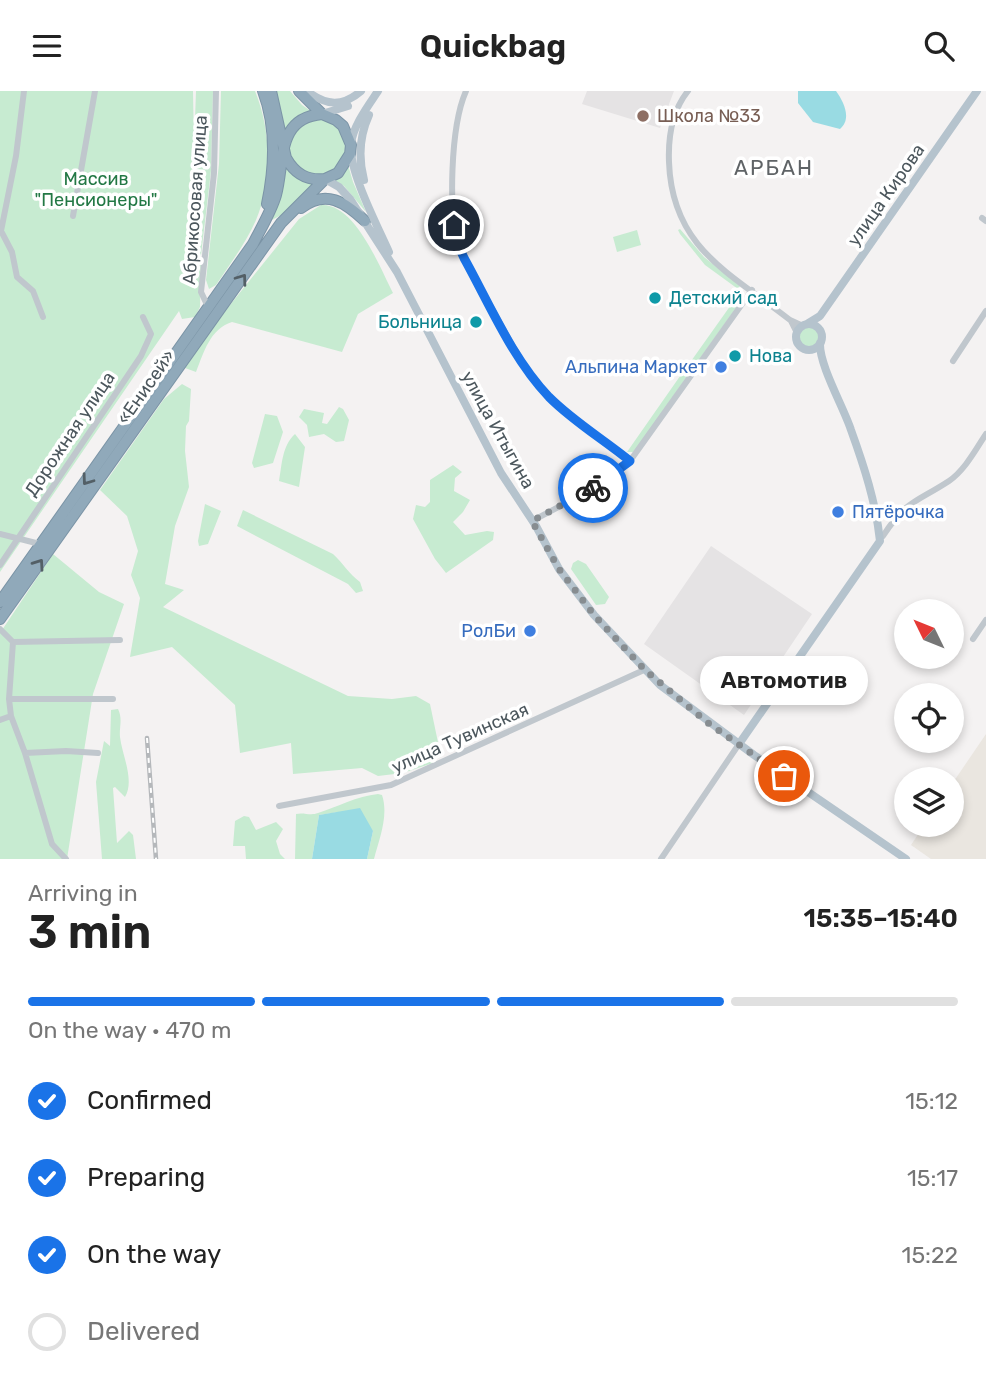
<!DOCTYPE html>
<meta charset="utf-8">
<style>
body{margin:0;font-family:Rubik,sans-serif;background:#f2f2f2;color:#222;height:100vh;display:flex;flex-direction:column;font-size:26px;white-space:nowrap}
*{box-sizing:border-box;margin:0}
p{font-size:23px;color:#767676}
.icon{flex:none;width:38px;height:38px;fill:none;stroke:currentColor;stroke-width:2;stroke-linecap:round;stroke-linejoin:round}
.map{position:relative;height:768px;overflow:hidden}
.side{display:flex;flex-direction:column;background:#fff;flex:1}
.side>*{flex:none}
.needle{width:46px;rotate:313deg}
.tools{position:absolute;left:894px;top:508px;display:grid;gap:14px}
.tools a{display:grid;place-items:center;width:70px;height:70px;border-radius:50%;background:#fff;box-shadow:0 4px 10px #0003;font-size:35px}
.pin{position:absolute;display:grid;place-items:center;width:60px;height:60px;color:#fff;margin:-30px;border:4px solid #fff;border-radius:50%;box-shadow:0 2px 7px #0007}
.courier{position:absolute;display:grid;place-items:center;width:70px;height:70px;margin:-35px;border:5px solid #1a73e8;border-radius:50%;background:#fff;color:#222;box-shadow:0 2px 9px #0007}
.bubble{position:absolute;height:49px;border-radius:24px;background:#fff;box-shadow:0 4px 10px #0003;font-size:23px;font-weight:600;line-height:49px;text-align:center}
.head em{font-style:normal;font-weight:600}
.head div{display:flex;flex-direction:column-reverse}
.head{display:flex;align-items:center;justify-content:space-between;height:119px;padding:0 28px}
h1{font-size:46px;font-weight:600;line-height:52px}
.bar{display:grid;grid-template-columns:repeat(4,1fr);gap:10px 7px;align-content:center;height:84px;padding:0 28px}
.bar i{height:9px;border-radius:5px;background:#e0e0e0}
.bar .current{background:#1a73e8}
.bar p{grid-column:span 4}
ol{padding:0 28px;list-style:none}
li{display:flex;align-items:center;gap:21px;height:77px}
li p{margin-inline-start:auto}
li .icon{padding:7px;border-radius:50%;background:#1a73e8;color:#fff;stroke-width:4}
li:last-child{color:#767676}
li i{width:38px;height:38px;border:4px solid #e0e0e0;border-radius:50%}
header{display:flex;justify-content:space-between;align-items:center;height:91px;padding:0 28px;background:#fff;font-size:32px;font-weight:600}
.map>svg:first-child{display:block}
.commercial{fill:#eae6e0}
.education{fill:#e5e3e4}
.green{fill:#c7ebd1}
.water{fill:#99dbe3}
.lines{fill:none;stroke-linecap:round;stroke-linejoin:round}
.highway-casing{stroke:#7b94a6;stroke-width:12}
.minor{stroke:#c0c7cd;stroke-width:6}
.major{stroke:#b5c3cd;stroke-width:8}
.highway{stroke:#90a9ba;stroke-width:10}
.rail-casing{stroke:#b5b8bb;stroke-width:4.5}
.rail{stroke:#fff;stroke-width:2;stroke-dasharray:5;stroke-linecap:butt}
.oneway{stroke:#535f66}
.done{stroke:#878d91;stroke-width:7;stroke-dasharray:0 12.6}
.route{stroke:#1a73e8;stroke-width:9}
.education-dot{fill:#8d6e63;stroke:#fff;stroke-width:2.5}
.culture-dot{fill:#0f9aa8;stroke:#fff;stroke-width:2.5}
.shop-dot{fill:#3f7fe0;stroke:#fff;stroke-width:2.5}
.labels{text-anchor:middle;dominant-baseline:central;stroke-width:7;stroke-linejoin:round;paint-order:stroke}
.education-label{font-size:18px;fill:#785e54;stroke:#fff;text-anchor:start}
.park-label{font-size:18px;fill:#237845;stroke:#fff}
.street-label{font-size:18px;fill:#4c575d;stroke:#fff}
.culture-label{font-size:18px;fill:#0d838f;stroke:#fff;text-anchor:start}
.shop-label{font-size:18px;fill:#366cbe;stroke:#fff;text-anchor:end}
.quarter-label{font-size:21px;letter-spacing:2px;fill:#5f6366;stroke:#fff}
</style>
<header><svg class="icon" aria-label="menu" viewBox="0 0 24 24"><path d="M4 6h16M4 12h16M4 18h16"/></svg>Quickbag<svg class="icon" aria-label="search" viewBox="0 0 24 24"><circle cx="10" cy="10" r="6"/><path d="M15 15l6 6"/></svg></header>
<div class="map">
<svg width="986" height="768" viewBox="0 0 986 768">
<rect width="100%" height="100%" fill="#f4f2f2"/>
<path class="commercial" d="M986,643V768H931L911,754L925,733H952V693Z"/>
<path class="education" d="M587,0H674L660,37L582,13Z
M711,455L812,523L744,624L644,553Z"/>
<path class="green" d="M0,0H193L194,56L196,0H213L211,80L201,164L200,216L195,226L182,228L179,220L0,481Z
M221,0H255C271,39 273,89 256,129C246,152 230,173 216,194L209,198L206,189L219,73Z
M275,0H290L302,14L312,21L294,29L284,43Z
M289 56a28 28 0 1 1 56 0a28 28 0 1 1-56 0Z
M285,71L315,92L283,123L272,129L278,109Z
M348,74L353,91L366,121L344,95L333,89Z
M321,114C355,112 379,175 393,202L358,223L342,261L232,231C210,238 204,261 196,281L185,277L226,219L299,128Z
M680,138L704,166L740,195L738,198L705,174L680,143L678,139Z
M637,139L641,154L617,161L613,146Z
M738,204L743,207L696,273H689Z
M798 246a11 11 0 1 1 22 0a11 11 0 1 1-22 0Z
M685,278L688,284L637,357L633,361H627Z
M182,293L191,298L189,330L186,335L185,360L189,396L175,435L165,493L184,499L163,516L348,605L392,608L416,605L430,613L440,661L433,672L403,682L378,685L362,677L293,683L291,652L240,662L235,614L172,556L130,566L140,507L131,484L138,460L127,425L100,399L164,308Z
M339,316L343,318L349,329L344,350L336,351L324,343L309,346L307,334L299,326L304,318L324,322L322,332L327,333Z
M265,323L277,325L283,341L273,372L254,377L252,372Z
M295,343L305,356L299,396L279,390C282,373 282,355 295,343Z
M453,374L462,381L455,387L454,400L470,409L463,421L453,431L465,444L487,440L494,441L493,449L446,482L435,468L413,428L416,414L425,416L430,411V389Z
M205,413L221,420L208,453L199,455L198,450Z
M243,419L333,463C343,472 349,483 360,491L363,500L356,502L348,493L237,435Z
M53,463L99,501L124,513L93,603L67,768H0V542Z
M578,469L586,473L609,506L605,513L596,514L571,478L573,472Z
M723,570L752,590L739,609L710,589Z
M118,618C123,628 119,636 120,646C122,664 135,689 125,706L115,696L113,697L117,752L129,740L133,744L136,768H102L96,691L104,650L110,655L111,619Z
M378,703L382,704C389,725 379,748 374,768H367L373,740L339,721L319,724L312,768H295L296,723C304,721 310,725 318,722C337,716 357,705 378,703Z
M244,725L249,726L256,739L276,731L283,738L276,750L280,763L285,768H246L245,755H233L235,730Z"/>
<path class="water" d="M798,0H836C844,11 852,28 840,38L813,31L798,12Z
M360,717L373,740L367,768H312L319,724Z"/>
<g class="lines">
<g class="highway-casing">
<path id="highway" d="M263,0C277,37 275,75 267,113
M271,0L286,67C295,83 307,90 325,88
M301,117C326,98 345,111 365,130
M0,511L253,153C261,137 271,121 276,104C285,70 276,27 322,23
M0,528L281,132L325,88L338,82L350,63L351,54L343,35L336,29L322,23L299,0"/>
</g>
<path class="minor" d="M24,0L16,65L1,140L12,161L17,186L33,200L43,226
M466,0C451,34 447,122 460,158C466,176 478,193 487,209C506,242 521,275 547,303C571,330 602,348 630,370
M688,0C672,20 668,46 669,71C672,157 730,182 790,229L803,235
M73,125L95,0
M982,127L986,130
M209,218L201,201L214,82L216,0
M791,230L797,242
M953,270L986,220
M876,422L900,420
M532,430C566,412 600,395 630,370L752,199
M0,443L40,453
M883,445C906,409 917,411 949,390C965,379 976,358 986,343
M0,474L141,265L151,243L143,226
M0,538L13,551L9,608L11,625L25,662L52,753L66,768
M973,548L986,529
M13,551L120,549
M9,608H113
M0,629L11,625
M25,662L66,660L98,662
M279,715L391,694L644,579
M661,768L739,653"/>
<path class="major" d="M307,0C326,15 343,16 361,0
M378,0C368,15 353,35 351,53C348,79 378,136 389,161
M322,23L348,15
M325,88L339,96L350,108L397,181L501,382L536,435L559,478L594,524L660,594L754,664L906,768
M364,89C358,66 359,46 369,24
M807,233L820,225L977,0
M796 246a13 13 0 1 1 26 0a13 13 0 1 1-26 0Z
M739,653L880,450C876,412 864,375 851,339C844,317 819,274 820,252"/>
<use href="#highway" class="highway"/>
<g class="rail-casing">
<path id="rail" d="M147,647L156,768"/>
</g>
<use href="#rail" class="rail"/>
</g>
<defs><path id="oneway-chevron" d="M-2-3.5L2.5 0L-2 3.5" fill="none" stroke-width="1.6" stroke-linecap="round" stroke-linejoin="round" transform="scale(1.75)"/></defs>
<g class="oneway">
<use href="#oneway-chevron" transform="translate(242 188) rotate(-54)"/>
<use href="#oneway-chevron" transform="translate(87 389) rotate(126)"/>
<use href="#oneway-chevron" transform="translate(39 473) rotate(-55)"/>
</g>
<g class="lines">
<path class="done" d="M593,397L532,430L559,478L594,524L645,579L708,632L784,685"/>
<path class="route" d="M454,134L459,156L464,167C490,214 512,267 549,306C574,331 603,348 630,370L593,397"/>
</g>
<circle class="education-dot" cx="643" cy="25" r="7"/>
<g class="culture-dot">
<circle cx="655" cy="207" r="7"/>
<circle cx="476" cy="231" r="7"/>
<circle cx="735" cy="265" r="7"/>
</g>
<g class="shop-dot">
<circle cx="721" cy="276" r="7"/>
<circle cx="838" cy="421" r="7"/>
<circle cx="530" cy="540" r="7"/>
</g>
<g class="labels">
<g class="education-label">
<text x="657" y="25">Школа №33</text>
</g>
<g class="park-label">
<text x="96" y="88">Массив<tspan x="96" dy="21">"Пенсионеры"</tspan></text>
</g>
<g class="street-label">
<text transform="translate(886 104) rotate(-55)">улица Кирова</text>
<text transform="translate(195 109) rotate(-86)">Абрикосовая улица</text>
<text transform="translate(146 296) rotate(-55)">«Енисей»</text>
<text transform="translate(498 339) rotate(61)">улица Итыгина</text>
<text transform="translate(70 343) rotate(-56)">Дорожная улица</text>
<text transform="translate(460 647) rotate(-24)">улица Тувинская</text>
</g>
<g class="culture-label">
<text x="669" y="207">Детский сад</text>
<text x="462" y="231" text-anchor="end">Больница</text>
<text x="749" y="265">Нова</text>
</g>
<g class="shop-label">
<text x="707" y="276">Альпина Маркет</text>
<text x="852" y="421" text-anchor="start">Пятёрочка</text>
<text x="516" y="540">РолБи</text>
</g>
<g class="quarter-label">
<text x="774" y="76">АРБАН</text>
</g>
</g>
</svg>
<div class="tools">
<a><svg class="needle" viewBox="-14 -14 28 28"><path d="M0-13l5 13h-10z" fill="#e53935"/><path d="M0 13l5-13h-10z" fill="#767676"/></svg></a>
<a><svg class="icon" aria-label="locate" viewBox="0 0 24 24"><circle cx="12" cy="12" r="6"/><path d="M12 2v4M12 18v4M2 12h4M18 12h4"/></svg></a>
<a><svg class="icon" aria-label="layers" viewBox="0 0 24 24"><path d="M12 4l9 5-9 5-9-5zM3 14l9 5 9-5"/></svg></a>
</div>
<div class="pin" style="left:784px;top:685px;background:#ea580c"><svg class="icon" aria-label="bag" viewBox="0 0 24 24"><path d="M5 8h14l-1 12H6zM9 8a3 3 0 0 1 6 0"/></svg></div>
<div class="pin" style="left:454px;top:134px;background:#1f2937"><svg class="icon" aria-label="home" viewBox="0 0 24 24"><path d="M3 11l9-7 9 7M6 9v11h12V9"/></svg></div>
<div class="courier" style="left:593px;top:397px"><svg class="icon" aria-label="bike" viewBox="0 0 24 24"><circle cx="6" cy="16" r="4"/><circle cx="18" cy="16" r="4"/><path d="M6 16l4-8h5l3 8M10 8l3 8H6M13 5h3"/></svg></div>
<div class="bubble" style="left:700px;top:565px;width:168px">Автомотив</div>
</div>
<section class="side">
<div class="head"><div><h1>3 min</h1><p>Arriving in</p></div><em>15:35–15:40</em></div>
<div class="bar"><i class="current"></i><i class="current"></i><i class="current"></i><i></i><p>On the way · 470 m</p></div>
<ol>
<li><svg class="icon" aria-label="check" viewBox="0 0 24 24"><path d="M5 12l5 5 9-10"/></svg>Confirmed<p>15:12</p></li>
<li><svg class="icon" aria-label="check" viewBox="0 0 24 24"><path d="M5 12l5 5 9-10"/></svg>Preparing<p>15:17</p></li>
<li><svg class="icon" aria-label="check" viewBox="0 0 24 24"><path d="M5 12l5 5 9-10"/></svg>On the way<p>15:22</p></li>
<li><i></i>Delivered</li>
</ol>
</section>
